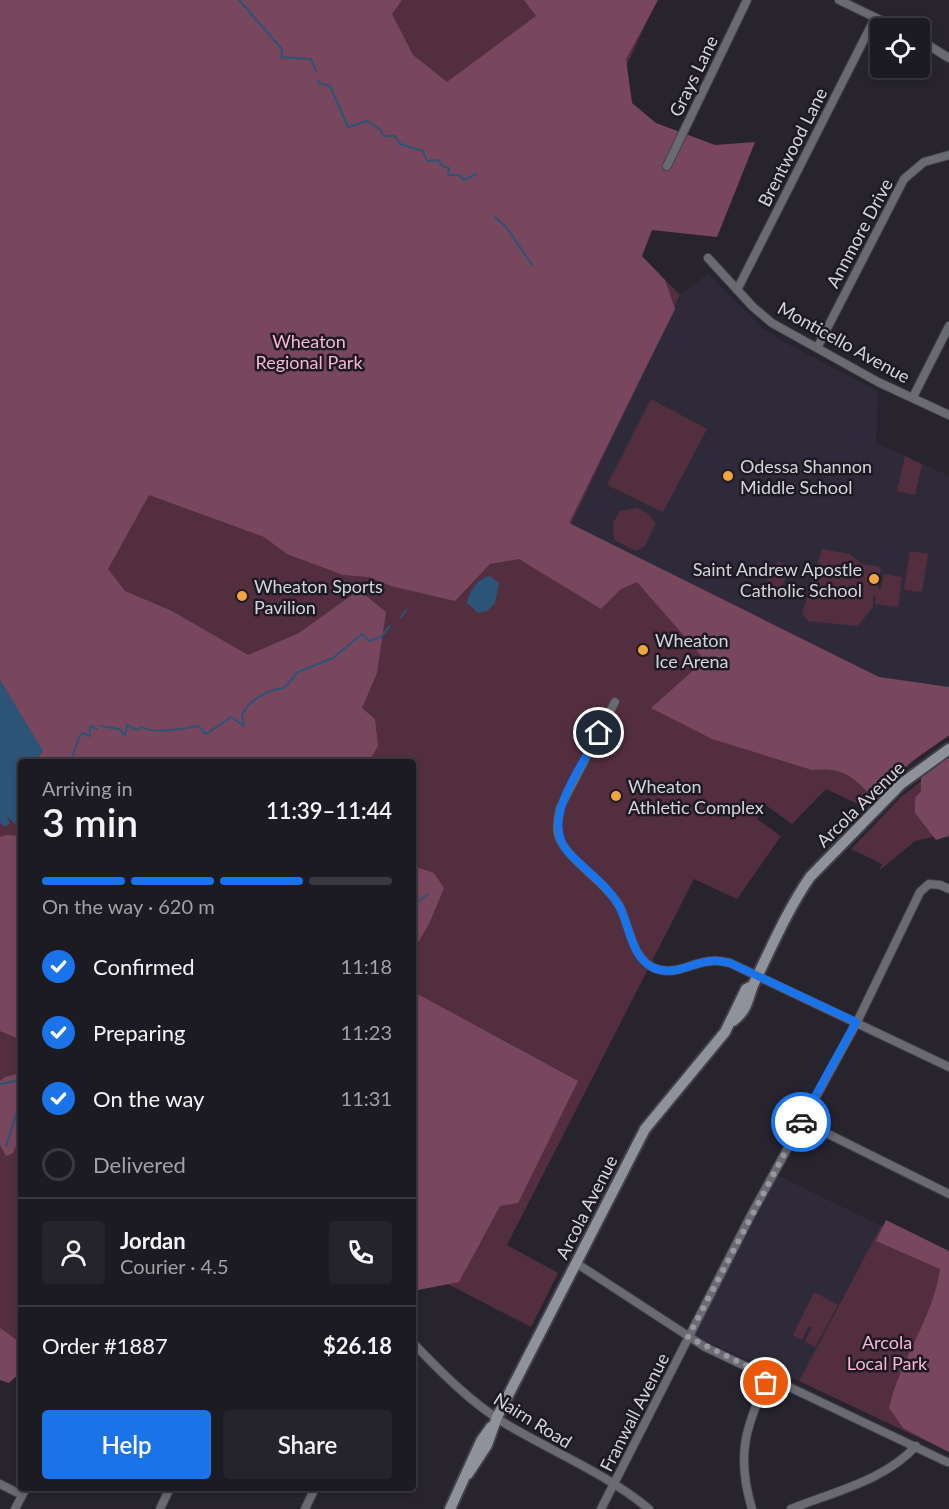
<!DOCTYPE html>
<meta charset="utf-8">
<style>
body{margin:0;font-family:Lato,sans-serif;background:#25242a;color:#f1f3f6;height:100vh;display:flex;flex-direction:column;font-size:22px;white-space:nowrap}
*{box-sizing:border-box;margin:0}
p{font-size:20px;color:#a0a1a5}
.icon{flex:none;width:33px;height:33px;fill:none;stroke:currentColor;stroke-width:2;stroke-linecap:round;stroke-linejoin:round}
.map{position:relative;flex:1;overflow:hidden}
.panel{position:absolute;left:18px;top:759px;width:398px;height:732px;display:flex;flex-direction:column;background:#1d1b22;border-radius:6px;box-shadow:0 3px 9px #0003,0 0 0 2px #3b3940}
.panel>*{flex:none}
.controls{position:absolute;left:870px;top:18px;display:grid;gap:12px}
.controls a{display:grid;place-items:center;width:60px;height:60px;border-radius:6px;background:#1d1b22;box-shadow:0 3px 9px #0003,0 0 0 2px #3b3940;font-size:30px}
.pin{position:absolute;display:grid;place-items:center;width:51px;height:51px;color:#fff;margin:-26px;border:3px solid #fff;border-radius:50%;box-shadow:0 2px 6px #0007}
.courier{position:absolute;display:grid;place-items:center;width:60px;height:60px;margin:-30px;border:4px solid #1a73e8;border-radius:50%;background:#fff;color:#222;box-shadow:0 2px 8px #0007}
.headline em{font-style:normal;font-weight:600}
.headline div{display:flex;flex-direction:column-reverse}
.headline{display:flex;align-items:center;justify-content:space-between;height:102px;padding:0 24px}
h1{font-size:39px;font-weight:600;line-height:45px}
.bar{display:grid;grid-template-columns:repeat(4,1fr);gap:9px 6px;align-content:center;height:72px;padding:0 24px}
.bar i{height:8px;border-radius:4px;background:#3b3940}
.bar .on{background:#1a73e8}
.bar p{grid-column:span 4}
.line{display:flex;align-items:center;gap:15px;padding:0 24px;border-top:2px solid #3b3940}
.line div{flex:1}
.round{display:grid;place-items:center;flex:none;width:63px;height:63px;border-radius:6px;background:#25242a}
ol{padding:0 24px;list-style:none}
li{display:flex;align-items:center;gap:18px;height:66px}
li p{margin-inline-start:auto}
li .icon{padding:6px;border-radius:50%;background:#1a73e8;color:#fff;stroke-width:4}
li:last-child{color:#a0a1a5}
li i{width:33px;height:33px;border:3px solid #3b3940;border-radius:50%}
.button{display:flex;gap:12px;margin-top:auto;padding:12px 24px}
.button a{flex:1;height:69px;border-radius:6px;background:#1a73e8;color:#fff;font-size:24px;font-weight:600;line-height:69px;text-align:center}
.button a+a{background:#25242a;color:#f1f3f6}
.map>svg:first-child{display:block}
.built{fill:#2f2a3a}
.green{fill:#532e3f}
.forest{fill:#78475e}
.water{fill:#2b5476}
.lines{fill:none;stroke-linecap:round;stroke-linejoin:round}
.stream{stroke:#2b5476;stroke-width:2}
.street-casing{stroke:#43404a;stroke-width:10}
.secondary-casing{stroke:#43404a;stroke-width:14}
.street{stroke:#696b70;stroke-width:8}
.secondary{stroke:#90929b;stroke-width:10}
.done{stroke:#98969e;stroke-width:6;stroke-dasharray:0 10.8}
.route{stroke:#1a73e8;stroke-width:8}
.poi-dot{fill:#f1a540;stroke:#1d1a24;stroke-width:2}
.labels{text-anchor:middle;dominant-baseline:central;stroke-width:5;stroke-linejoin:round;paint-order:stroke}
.street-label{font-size:18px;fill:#d5d3da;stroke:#1d1a24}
.park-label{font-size:18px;fill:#f7b6d3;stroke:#1d1a24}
.poi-label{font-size:18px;fill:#d5d3da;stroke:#1d1a24;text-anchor:start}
</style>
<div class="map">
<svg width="949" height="1509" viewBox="0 0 949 1509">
<rect width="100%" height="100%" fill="#27242e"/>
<path class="built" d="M708,274L761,327L784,342L878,391L876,443L949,476V711L566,535L680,295Z
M777,1175L881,1226L799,1381L700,1339L696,1332Z"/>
<path class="green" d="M0,0H657L571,185L680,295L566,535L949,711V736L917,758L864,807L826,789L792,824L764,804L757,819L781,836L737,899L694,879L507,1245L558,1273L531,1327L413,1266L412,762H21V1359L0,1348Z
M651,399L707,429L663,512L607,485Z
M905,456L922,464L915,495L897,491Z
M637,508L647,513L656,523L645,546L636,551L614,540L613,523L620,511Z
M822,549L850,554L862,564L881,567L878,589H881L883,574L902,577L898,607L875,604L876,596L873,595V607L858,626L808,621L802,614Z
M910,551L928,554L922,592L904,590Z
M778,561L791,568L776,597L762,589Z
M949,759V836L945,834L915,841L879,871L882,864L851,849L901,797Z
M881,1226L949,1259V1452L799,1381Z
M814,1292L838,1305L815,1347L805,1341L812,1327L809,1326L802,1340L793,1335Z"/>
<path class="forest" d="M0,0H402L392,14L413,55L447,82L536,16L524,0H658L626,59L632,103L656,123L715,145L755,142L717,237L652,230L642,256L665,280L675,309L569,523L879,677L949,687V735L912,761L873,797C851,776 845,767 812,770L712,739L651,708L705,660L637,582L621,589L601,609L519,559L490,564L455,601L391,586L369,577L343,575L287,554L264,537L149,495L108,569L125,591L172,611L248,655L299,633L359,590L386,612L377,673L362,708L375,719L378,746L371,758L374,762H34L42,751L0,680Z
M949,757V836L936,840L915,813V798L921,791V776Z
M6,835L21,836V1040L0,1031V837Z
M413,866L434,873L444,888L429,924L413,951Z
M412,991L578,1081L518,1203L500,1206L459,1282L413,1291Z
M21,1073V1134L13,1153L6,1156L0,1145V1081L5,1077Z
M886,1220L949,1251V1452L903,1428L889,1408C900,1359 933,1319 940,1269L876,1241Z
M0,1328L21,1343V1372L9,1383L0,1380Z"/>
<path class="water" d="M490,576L499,583L495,603L487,611L478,613L467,603C469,591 478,578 490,576Z
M0,680L43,751L34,762H21V817L16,816L21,825L15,824L6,816L10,823L5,827L0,823Z"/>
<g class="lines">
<path class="stream" d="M239,0L282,49L281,57L311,59L316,71
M318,80L319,83L330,86L348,127L367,121L381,130L383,136H395L400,144L423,151L427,161L438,160L442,166L449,168L448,175H459L464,180L476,174
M495,217L507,228L533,266
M401,617L406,610
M101,726L119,729L125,735L127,725L137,730L141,727C153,734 184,729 198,726L206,734L231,717L244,726L242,714C252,699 266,690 284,688L298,672L333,658L362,634L369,641L381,637L390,626
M69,762C76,752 75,743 82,733L90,736V726L97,729
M416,903L428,894
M0,1084L21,1080
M6,1146L20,1102L18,1100L21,1094"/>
<g class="street-casing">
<path id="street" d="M839,0L897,28
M920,40L949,58
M667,166L747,0
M708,258L753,307L772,323L878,382L949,415
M737,290L875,18
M817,348L904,179L924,162L949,155
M913,397L949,326
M615,702L560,808C558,819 555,830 560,840C574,865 603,880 619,905C630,925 631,958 654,968C674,977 692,962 712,961C718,960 725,962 730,963L949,1067
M802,1121L949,1194
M576,1263L705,1347L947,1462
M412,1342C440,1371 471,1403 506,1424C553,1452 607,1474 649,1509
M0,1484L22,1495
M15,1509L26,1488
M160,1509L170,1488
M305,1509L315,1488
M601,1509L751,1215L857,1022L920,892L929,884L940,885L949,889
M752,1509C736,1456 745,1426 769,1377
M791,1509C833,1492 884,1481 916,1446"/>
</g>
<g class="secondary-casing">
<path id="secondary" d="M733,1021C750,1008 747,997 755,981C772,946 788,909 810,877L901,784L949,749
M468,1474L487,1445L497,1417L645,1129L725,1032L746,989L752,986
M450,1509L481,1441L491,1427"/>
</g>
<use href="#street" class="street"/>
<use href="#secondary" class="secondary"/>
</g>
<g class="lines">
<path class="done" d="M766,1383L769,1377L688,1337L801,1122"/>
<path class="route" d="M599,733C583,766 538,820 569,853C586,871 607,884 619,906C630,926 631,958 654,968C674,977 692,962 712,961C718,960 725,962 730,963L856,1022L801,1122"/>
</g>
<g class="poi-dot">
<circle cx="728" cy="476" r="6"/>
<circle cx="874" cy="579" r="6"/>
<circle cx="242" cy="596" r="6"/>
<circle cx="643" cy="650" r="6"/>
<circle cx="616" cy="796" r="6"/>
</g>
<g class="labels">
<g class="street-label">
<text transform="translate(693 76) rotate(-64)">Grays Lane</text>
<text transform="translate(792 147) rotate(-63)">Brentwood Lane</text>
<text transform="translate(859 233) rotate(-62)">Annmore Drive</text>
<text transform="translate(844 342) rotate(29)">Monticello Avenue</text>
<text transform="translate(860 804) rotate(-44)">Arcola Avenue</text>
<text transform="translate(586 1207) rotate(-63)">Arcola Avenue</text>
<text transform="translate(634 1412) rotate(-63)">Franwall Avenue</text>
<text transform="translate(533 1420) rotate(32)">Nairn Road</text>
</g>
<g class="park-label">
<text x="309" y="341">Wheaton<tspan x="309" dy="21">Regional Park</tspan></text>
<text x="887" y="1342">Arcola<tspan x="887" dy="21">Local Park</tspan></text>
</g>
<g class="poi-label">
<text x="740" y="466">Odessa Shannon<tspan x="740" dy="21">Middle School</tspan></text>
<text x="862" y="569" text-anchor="end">Saint Andrew Apostle<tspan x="862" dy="21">Catholic School</tspan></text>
<text x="254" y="586">Wheaton Sports<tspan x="254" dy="21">Pavilion</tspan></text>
<text x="655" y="640">Wheaton<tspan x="655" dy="21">Ice Arena</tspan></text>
<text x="628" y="786">Wheaton<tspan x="628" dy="21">Athletic Complex</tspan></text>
</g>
</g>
</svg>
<div class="controls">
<a><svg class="icon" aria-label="locate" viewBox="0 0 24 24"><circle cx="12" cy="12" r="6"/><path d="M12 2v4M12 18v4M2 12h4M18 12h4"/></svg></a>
</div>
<div class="pin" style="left:766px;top:1383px;background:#ea580c"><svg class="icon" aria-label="bag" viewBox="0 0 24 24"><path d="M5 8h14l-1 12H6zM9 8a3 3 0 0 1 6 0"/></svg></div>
<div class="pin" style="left:599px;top:733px;background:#1f2937"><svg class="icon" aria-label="home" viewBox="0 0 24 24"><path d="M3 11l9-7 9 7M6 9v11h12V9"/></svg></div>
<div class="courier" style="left:801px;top:1122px"><svg class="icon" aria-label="car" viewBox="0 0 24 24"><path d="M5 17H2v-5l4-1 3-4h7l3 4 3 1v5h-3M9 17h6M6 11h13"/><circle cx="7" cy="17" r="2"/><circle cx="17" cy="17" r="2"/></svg></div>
<section class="panel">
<div class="headline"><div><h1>3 min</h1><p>Arriving in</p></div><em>11:39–11:44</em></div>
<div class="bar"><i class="on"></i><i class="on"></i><i class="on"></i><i></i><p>On the way · 620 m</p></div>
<ol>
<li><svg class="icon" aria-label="check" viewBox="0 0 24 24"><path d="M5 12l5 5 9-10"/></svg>Confirmed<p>11:18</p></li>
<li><svg class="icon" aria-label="check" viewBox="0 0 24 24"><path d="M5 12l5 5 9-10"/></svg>Preparing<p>11:23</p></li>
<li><svg class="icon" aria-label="check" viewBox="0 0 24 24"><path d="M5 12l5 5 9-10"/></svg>On the way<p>11:31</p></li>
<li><i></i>Delivered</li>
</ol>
<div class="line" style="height:108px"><a class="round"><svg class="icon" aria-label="person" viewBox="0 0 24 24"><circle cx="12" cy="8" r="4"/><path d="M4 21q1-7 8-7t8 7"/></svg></a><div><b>Jordan</b><p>Courier · 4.5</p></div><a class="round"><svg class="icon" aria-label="phone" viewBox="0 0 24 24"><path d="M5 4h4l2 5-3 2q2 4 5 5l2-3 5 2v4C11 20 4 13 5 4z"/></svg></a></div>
<div class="line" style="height:78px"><div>Order #1887</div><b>$26.18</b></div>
<div class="button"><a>Help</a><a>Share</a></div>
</section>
</div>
